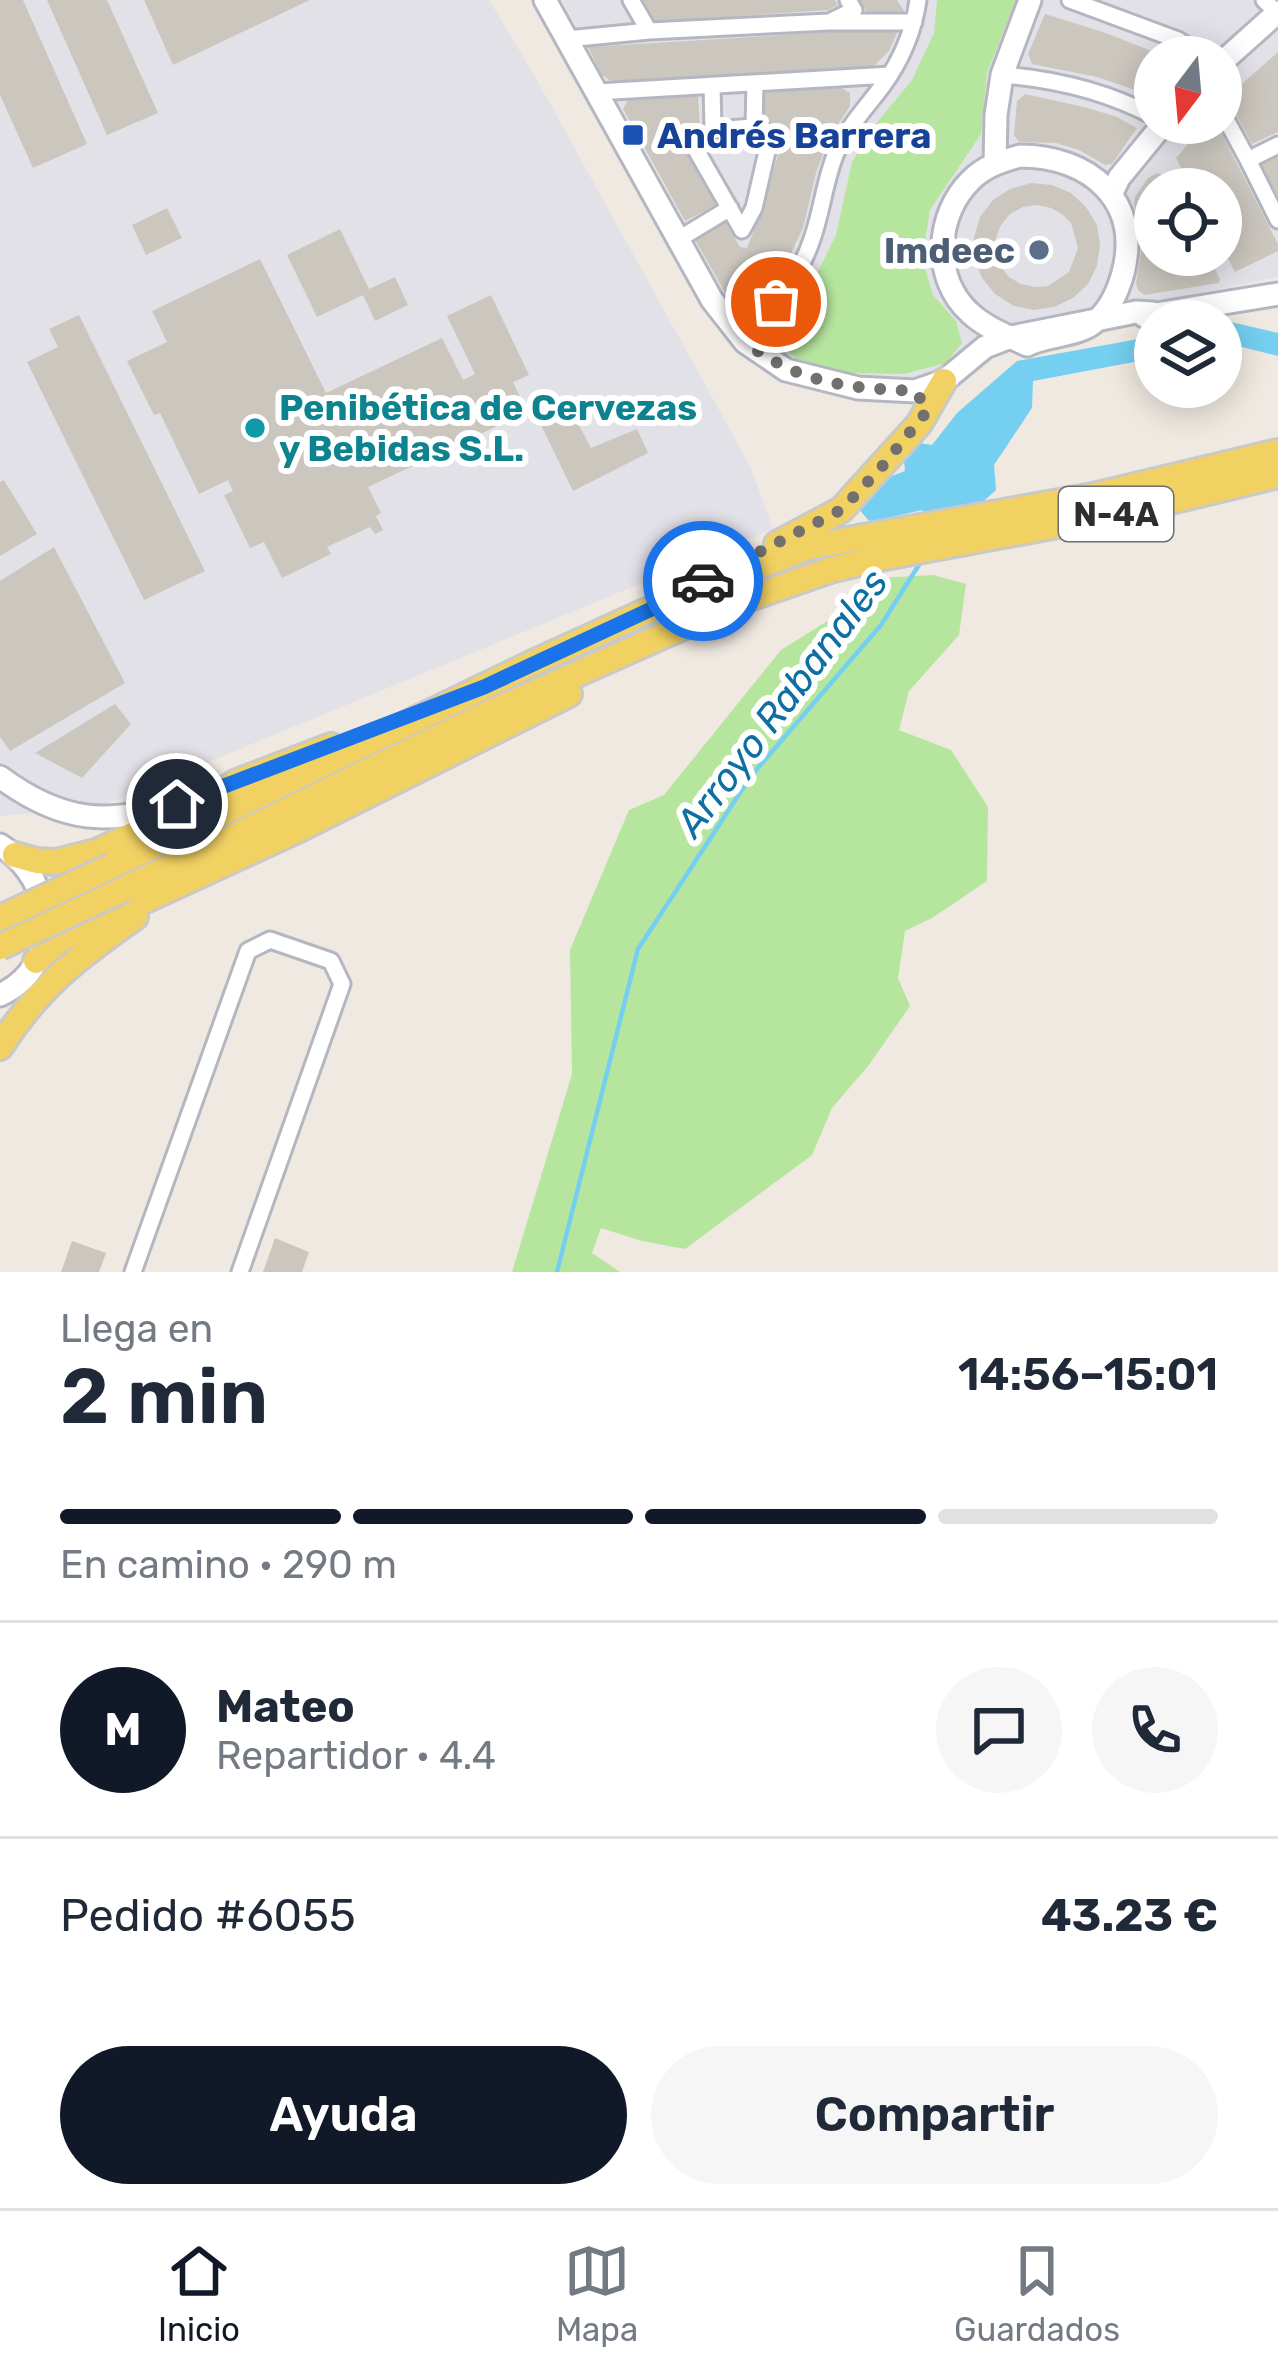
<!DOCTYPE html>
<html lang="es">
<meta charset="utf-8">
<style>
body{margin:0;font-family:Rubik,sans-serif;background:#f6f6f7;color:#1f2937;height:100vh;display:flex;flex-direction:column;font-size:45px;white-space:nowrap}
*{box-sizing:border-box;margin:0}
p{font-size:39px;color:#747a83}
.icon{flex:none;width:66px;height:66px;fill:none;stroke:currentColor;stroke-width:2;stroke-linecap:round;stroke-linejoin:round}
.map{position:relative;height:1272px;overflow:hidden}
.panel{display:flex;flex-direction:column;background:#fff;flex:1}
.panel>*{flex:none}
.needle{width:78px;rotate:196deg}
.fabs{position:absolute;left:1134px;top:36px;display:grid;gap:24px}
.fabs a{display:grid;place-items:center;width:108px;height:108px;border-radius:50%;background:#fff;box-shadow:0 6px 30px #0003;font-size:60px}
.pin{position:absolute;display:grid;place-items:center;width:102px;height:102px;color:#fff;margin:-51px;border:6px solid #fff;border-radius:50%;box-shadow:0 3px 12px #0007}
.courier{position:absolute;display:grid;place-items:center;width:120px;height:120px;margin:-60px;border:9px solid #1a73e8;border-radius:50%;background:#fff;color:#222;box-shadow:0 3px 15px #0007}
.head em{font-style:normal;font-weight:600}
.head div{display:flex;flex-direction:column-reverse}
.head{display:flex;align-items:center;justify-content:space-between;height:204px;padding:0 60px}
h1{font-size:78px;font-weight:600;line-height:90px}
.bar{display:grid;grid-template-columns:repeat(4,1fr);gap:18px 12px;align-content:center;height:144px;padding:0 60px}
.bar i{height:15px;border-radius:9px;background:#e0e1e3}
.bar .current{background:#111827}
.bar p{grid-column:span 4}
.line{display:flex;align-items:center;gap:30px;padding:0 60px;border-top:3px solid #e0e1e3}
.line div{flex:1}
.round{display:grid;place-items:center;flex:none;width:126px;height:126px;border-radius:63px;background:#f6f6f7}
.cta{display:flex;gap:24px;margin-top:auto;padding:24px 60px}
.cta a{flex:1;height:138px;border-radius:72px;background:#111827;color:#fff;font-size:48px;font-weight:600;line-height:138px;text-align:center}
.cta a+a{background:#f6f6f7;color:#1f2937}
.menu{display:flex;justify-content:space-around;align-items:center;height:168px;border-top:3px solid #e0e1e3;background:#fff;font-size:33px;color:#747a83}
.menu a{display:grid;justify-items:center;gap:6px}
.menu .current{color:#111827}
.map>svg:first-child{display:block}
.industrial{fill:#e3e1e8;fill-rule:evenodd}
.green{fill:#b6e59e}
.water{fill:#75cff0}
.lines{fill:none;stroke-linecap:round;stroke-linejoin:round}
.stream{stroke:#75cff0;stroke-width:4.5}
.building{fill:#cbc7bf;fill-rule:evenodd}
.street-casing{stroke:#b4b7c1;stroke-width:21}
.secondary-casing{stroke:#b4b7c1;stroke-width:27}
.primary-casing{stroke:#c9c9c9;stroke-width:30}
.street{stroke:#fff;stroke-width:15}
.secondary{stroke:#fff;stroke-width:21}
.primary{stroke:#f2d163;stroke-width:24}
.primary-bridge-casing{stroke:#c9c9c9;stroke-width:30;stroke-linecap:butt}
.primary-bridge{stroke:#f2d163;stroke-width:24}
.done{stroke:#726f6d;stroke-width:12;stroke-dasharray:0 21.6}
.route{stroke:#1a73e8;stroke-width:15}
.transit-dot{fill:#1a4fb4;stroke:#fff;stroke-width:4.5}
.service-dot{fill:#5c6f8a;stroke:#fff;stroke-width:4.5}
.culture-dot{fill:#0f9aa8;stroke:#fff;stroke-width:4.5}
.labels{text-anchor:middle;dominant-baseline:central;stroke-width:12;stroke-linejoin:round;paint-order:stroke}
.shield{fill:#fff;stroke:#6d6d6d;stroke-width:3}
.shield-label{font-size:33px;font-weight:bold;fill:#2e2e2e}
.transit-label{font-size:36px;font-weight:bold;fill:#164399;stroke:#fff;text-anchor:start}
.service-label{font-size:36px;font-weight:bold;fill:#4e5e75;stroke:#fff;text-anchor:end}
.culture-label{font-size:36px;font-weight:bold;fill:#0d838f;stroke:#fff;text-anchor:start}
.water-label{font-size:39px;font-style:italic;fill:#0d6fa3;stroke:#fff}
</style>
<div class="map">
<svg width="1278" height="1272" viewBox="0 0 1278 1272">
<rect width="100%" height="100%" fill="#efe9e1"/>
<path class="industrial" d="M0,0H489L537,80L750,466L773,529L99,807L0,816Z
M562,0H1278V277L998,335L973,347L943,367L914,378L875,381L788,362L733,309ZM1155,57H1221V123H1155ZM1155,189H1221V255H1155Z"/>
<path class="green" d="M937,0H1016L987,73L981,134L930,210L922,259L933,295L956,321L962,343L946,363L904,374L846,373L799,361L780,345L781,330L806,296L836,235L852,162L870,131L912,80L934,33Z
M933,575L966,584L959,635L909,691L899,730L951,750L988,807L987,881L932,918L905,931L898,978L910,1006L869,1065L832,1108L812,1155L685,1249L642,1241L601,1228L592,1253L620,1272H512L572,1074L570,950L629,810L664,795L781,650L858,602L879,578Z"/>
<path class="water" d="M1231,322L1278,333V356L1242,347L1221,349V324Z
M1155,336V358L1033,381L1032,408L994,465L996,490L977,507L926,517L922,510L870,522L858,508L884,479L905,471L904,460L920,443L932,445L957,413L1017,361Z"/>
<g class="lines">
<path class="stream" d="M557,1272L638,949L751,776L881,625L922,560"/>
</g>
<path class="building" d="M0,0H23L87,144L33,168L0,95Z
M47,0H107L158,113L107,135Z
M144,0H310L173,65Z
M643,0H835L838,5L828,10L655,22Z
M860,0H897L904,11L902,18L869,17Z
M1045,14L1103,32L1167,57H1155V97L1097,77L1032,64L1028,54Z
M899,28L889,51L874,66L612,82L601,74L588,47Z
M1278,52V132L1252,144L1227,97Z
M840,87L850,93V106L829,138L816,173L803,228L786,264L765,298L753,312L744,313L734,308L695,240L725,221L740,247L747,248L762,210L785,131L765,124L763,92Z
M1025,94L1088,108L1117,117L1137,128L1112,164L1105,165L1079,150L1056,143L1019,142L1014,135L1017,101Z
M698,95L700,128L680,139L716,205L685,221L623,109L628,100Z
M1206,123H1216L1278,244V251L1235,272L1221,245V189H1192L1176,158Z
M1278,156V207L1257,166Z
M1157,173L1166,177L1172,189H1155V255H1207L1220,279L1219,283L1144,295L1138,290L1136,283L1141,253V233L1134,204L1135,197L1148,178Z
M1031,183L1052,185L1071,193L1086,207L1097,225L1100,245L1097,266L1088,284L1073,298L1054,307L1034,310L1014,306L995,294L982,278L974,258V238L980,217L993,200L1010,189ZM1037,205L1051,208L1062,214L1071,223L1078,248L1069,272L1048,286L1035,287L1021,284L1009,277L1000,266L996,252V238L1001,225L1010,214L1023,207Z
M167,208L182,238L146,255L132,225Z
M340,229L369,289L395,277L408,305L375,321L363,295L317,317L287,255Z
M260,259L326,393L442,338L463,380L475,374L447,316L491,295L529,375L513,382L527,412L368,487L381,513L376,516L383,530L375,534L370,527L327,547L331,554L282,578L264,542L250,548L224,495L233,491L228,480L199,494L160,413L154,415L127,361L167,342L152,311Z
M79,315L205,571L144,600L27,362L58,347L49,329Z
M571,410L591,448L637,429L648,453L573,491L541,425Z
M4,480L37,534L0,556V482Z
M54,547L125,683L10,751L0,737V581Z
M115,704L131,724L82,778L35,753Z
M275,1238L309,1252L302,1272H263Z
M72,1241L106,1253L99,1272H61Z"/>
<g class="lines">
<g class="street-casing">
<path id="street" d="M631,0L649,31L829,22L854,10L848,0
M1070,0L1178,40L1204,57
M1264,0L1277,13
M832,22H914
M567,39L649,31
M1002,75C1055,79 1108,92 1155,117
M712,85L713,130L691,141L742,230L754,208L771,134L754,127L755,83
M597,92L890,75
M1221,110L1248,160L1278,145
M713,130L754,127
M1248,160L1278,220
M679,239L730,208
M745,342C769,311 798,280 811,242C822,213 824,182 836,153C847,127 867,107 883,85C901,61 914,30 918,0
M133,1272L248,951L270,940L331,961L342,984L240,1272"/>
</g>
<g class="secondary-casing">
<path id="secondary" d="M545,0L712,300L745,342L786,370L858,388L915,391L944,381L985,347L1011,337L1136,312L1153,313
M1221,63L1278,12
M1020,156C1089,156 1142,200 1123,273C1118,291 1110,309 1096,321C1078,337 1049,334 1027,345C1008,336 986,328 970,313C932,279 935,215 971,180C985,166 1002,161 1020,156Z
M995,163L996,115L1002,75L1030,0
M1112,193L1119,178L1164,123
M1144,316L1278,294
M0,777C62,823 108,826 180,803
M0,845C56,880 65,964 0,995"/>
</g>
<g class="primary-casing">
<path id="primary" d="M777,544L841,510L919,424L944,381
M15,855L37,861L56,862L96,852L211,798L237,782L331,746
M112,866L533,663L658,606L808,547L1093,496L1278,452
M124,889L480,717L741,601L830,570L885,557L1117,514L1278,475
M36,961L59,940L295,831L569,694
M0,1047C38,987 78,957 135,917"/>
</g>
<use href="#street" class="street"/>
<use href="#secondary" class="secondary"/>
<use href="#primary" class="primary"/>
<g class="primary-bridge-casing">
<path id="primary-bridge" d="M0,918L112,866
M0,947L124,889"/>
</g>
<use href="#primary-bridge" class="primary-bridge"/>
</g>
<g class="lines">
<path class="done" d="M703,581L841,510L880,469L928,410L915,391C848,388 800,384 745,342L776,302"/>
<path class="route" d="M177,804L484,687L658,606L703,581"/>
</g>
<rect class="transit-dot" x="621" y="123" width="24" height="24" rx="6"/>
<circle class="service-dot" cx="1039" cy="250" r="12"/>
<circle class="culture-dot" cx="255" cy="428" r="12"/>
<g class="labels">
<rect class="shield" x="1059" y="487" width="114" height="54" rx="9"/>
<g class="shield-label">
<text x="1116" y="514">N-4A</text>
</g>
<g class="transit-label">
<text x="657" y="135">Andrés Barrera</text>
</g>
<g class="service-label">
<text x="1015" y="250">Imdeec</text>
</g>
<g class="culture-label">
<text x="279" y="407">Penibética de Cervezas<tspan x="279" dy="41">y Bebidas S.L.</tspan></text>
</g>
<g class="water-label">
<text transform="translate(782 703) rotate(-53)">Arroyo Rabanales</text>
</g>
</g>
</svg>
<div class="fabs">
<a><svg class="needle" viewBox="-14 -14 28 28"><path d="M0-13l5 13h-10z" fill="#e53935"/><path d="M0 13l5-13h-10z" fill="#747a83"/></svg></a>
<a><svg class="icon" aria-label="locate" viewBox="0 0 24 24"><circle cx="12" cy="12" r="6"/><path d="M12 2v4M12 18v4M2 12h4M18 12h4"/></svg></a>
<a><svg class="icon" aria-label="layers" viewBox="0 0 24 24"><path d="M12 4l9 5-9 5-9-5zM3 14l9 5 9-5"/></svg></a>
</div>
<div class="pin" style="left:776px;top:302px;background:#ea580c"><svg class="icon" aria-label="bag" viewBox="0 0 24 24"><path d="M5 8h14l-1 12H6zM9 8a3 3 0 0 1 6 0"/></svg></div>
<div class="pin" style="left:177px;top:804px;background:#1f2937"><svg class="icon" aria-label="home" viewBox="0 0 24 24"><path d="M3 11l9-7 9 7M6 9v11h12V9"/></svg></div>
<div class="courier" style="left:703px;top:581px"><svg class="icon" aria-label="car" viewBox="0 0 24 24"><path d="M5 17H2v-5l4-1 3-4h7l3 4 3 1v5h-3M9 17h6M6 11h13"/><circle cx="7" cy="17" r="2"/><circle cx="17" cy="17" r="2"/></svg></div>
</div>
<section class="panel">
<div class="head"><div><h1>2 min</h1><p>Llega en</p></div><em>14:56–15:01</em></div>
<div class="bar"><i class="current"></i><i class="current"></i><i class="current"></i><i></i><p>En camino · 290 m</p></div>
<div class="line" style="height:216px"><b class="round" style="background:#111827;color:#fff">M</b><div><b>Mateo</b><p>Repartidor · 4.4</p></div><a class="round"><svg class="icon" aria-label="chat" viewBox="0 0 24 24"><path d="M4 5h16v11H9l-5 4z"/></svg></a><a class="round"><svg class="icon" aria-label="phone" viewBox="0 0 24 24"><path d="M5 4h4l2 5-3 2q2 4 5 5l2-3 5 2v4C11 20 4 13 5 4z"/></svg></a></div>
<div class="line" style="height:156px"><div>Pedido #6055</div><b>43.23 €</b></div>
<div class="cta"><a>Ayuda</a><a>Compartir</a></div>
</section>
<nav class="menu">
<a class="current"><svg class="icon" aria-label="home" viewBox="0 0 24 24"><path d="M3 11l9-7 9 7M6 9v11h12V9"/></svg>Inicio</a>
<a><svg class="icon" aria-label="map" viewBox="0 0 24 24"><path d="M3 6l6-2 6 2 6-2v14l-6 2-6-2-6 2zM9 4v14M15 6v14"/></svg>Mapa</a>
<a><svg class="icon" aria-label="saved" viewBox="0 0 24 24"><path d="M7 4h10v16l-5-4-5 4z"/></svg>Guardados</a>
</nav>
